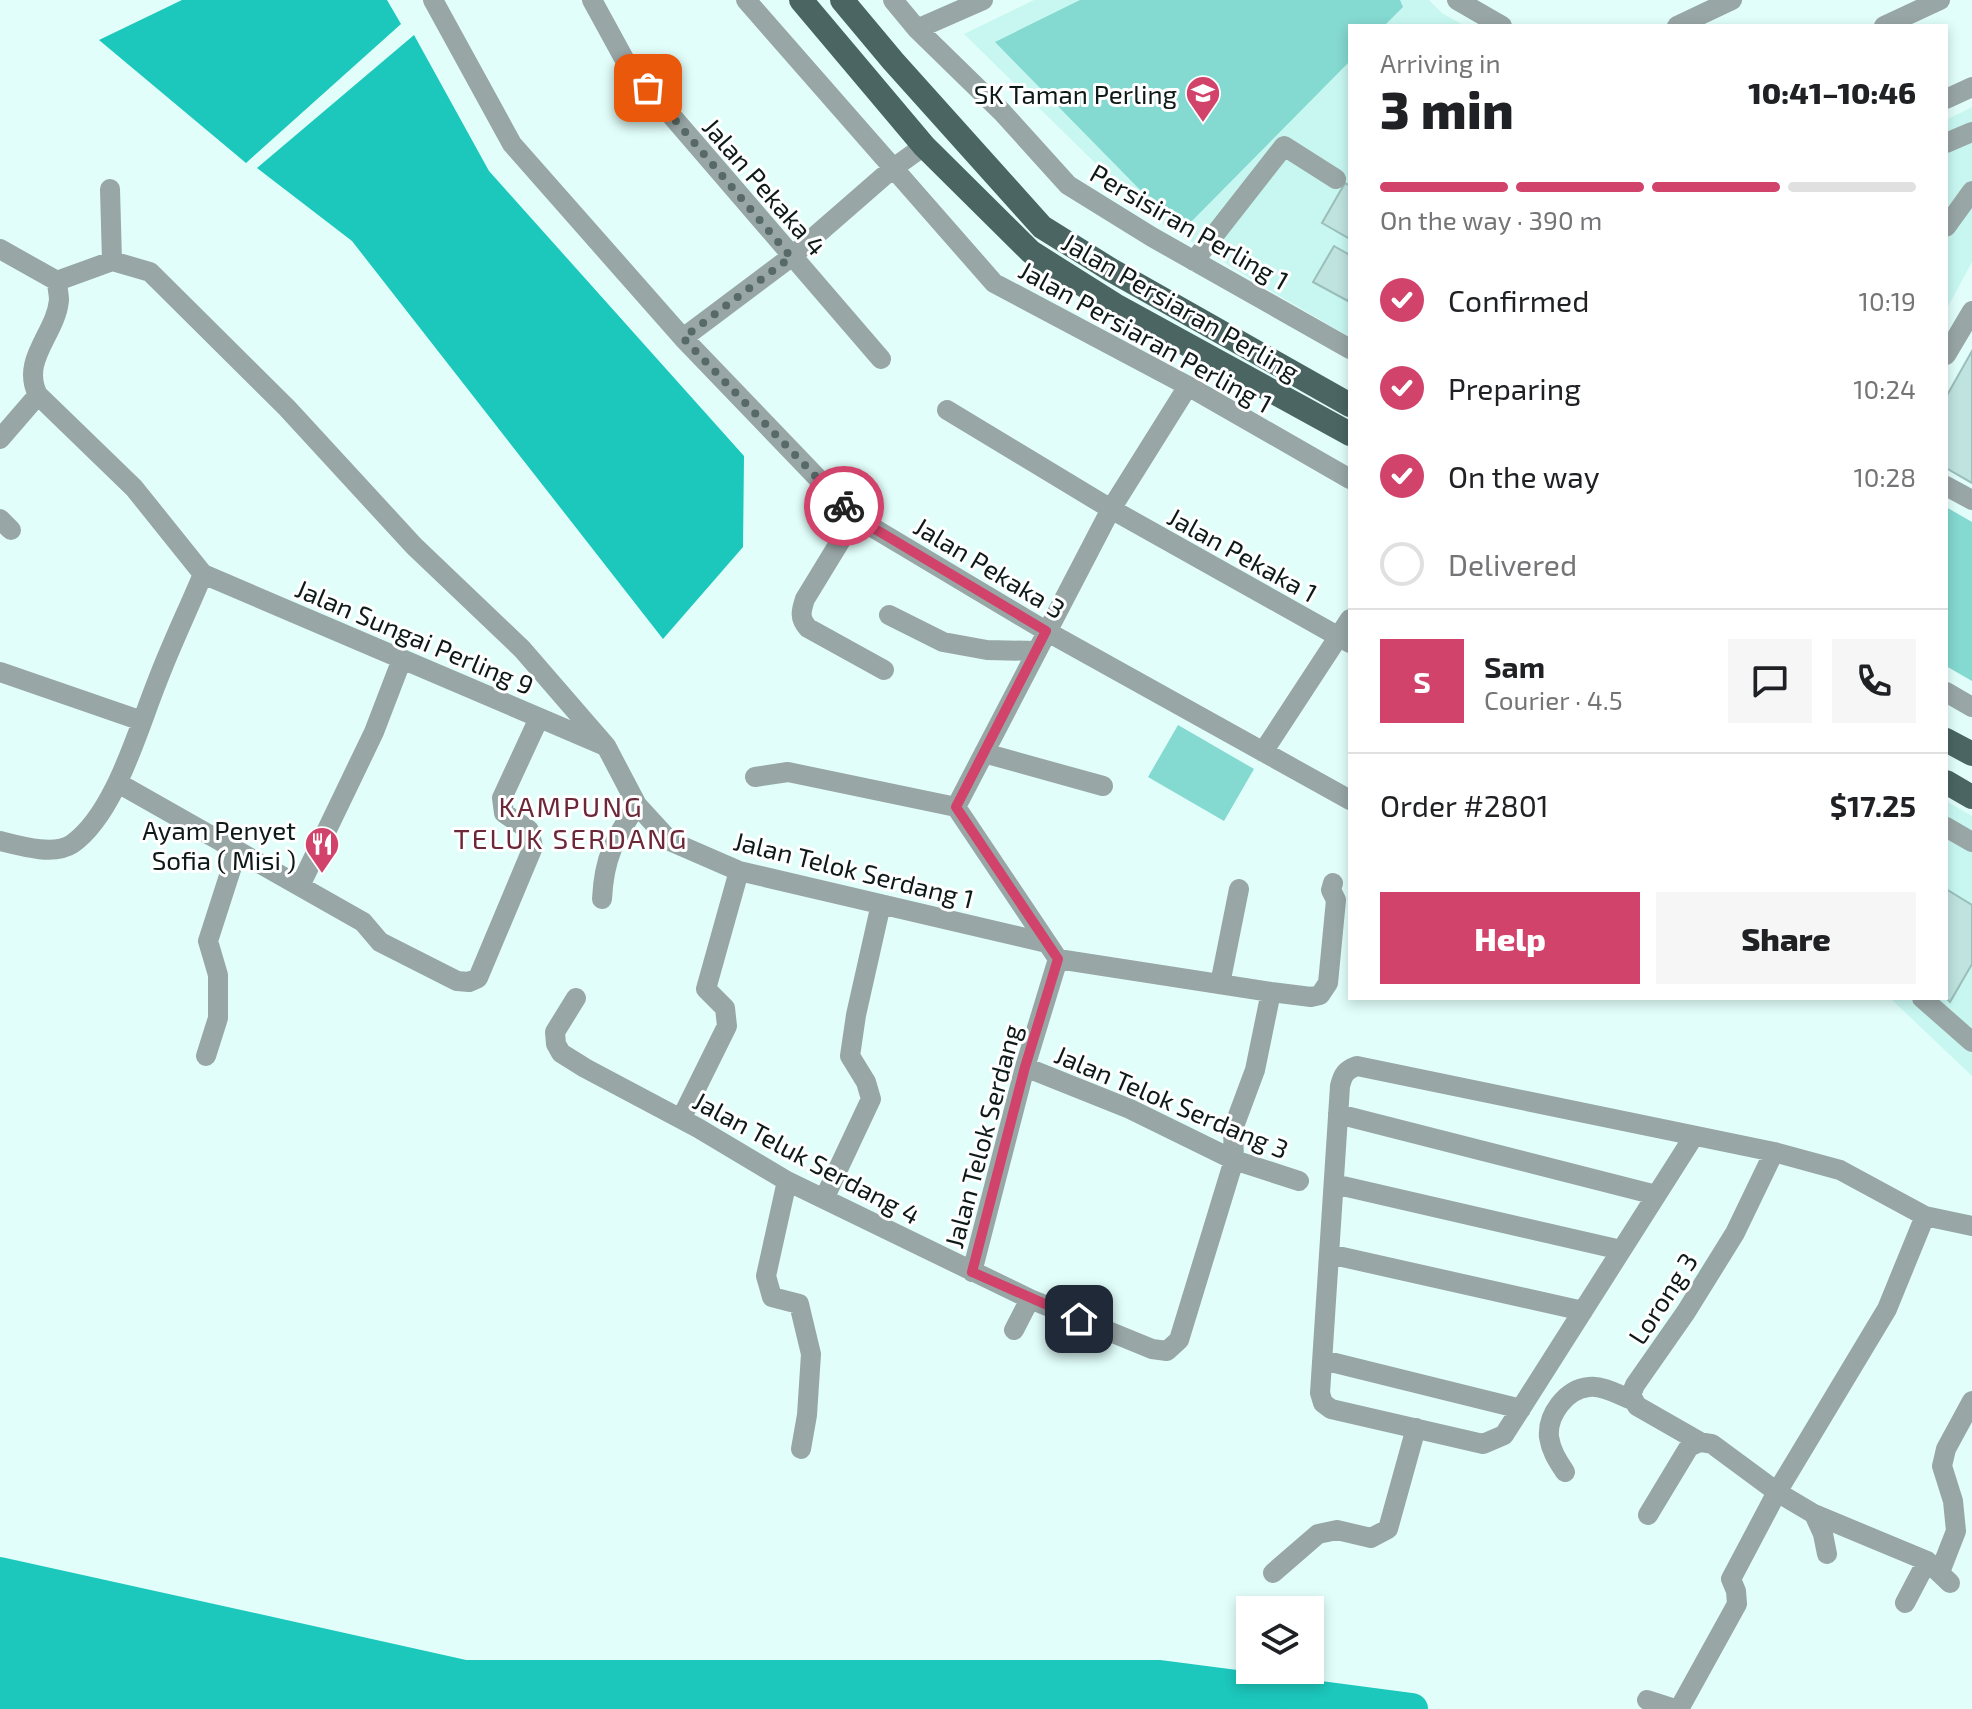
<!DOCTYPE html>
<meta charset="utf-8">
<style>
body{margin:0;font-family:"Exo 2",sans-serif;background:#f6f6f6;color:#202124;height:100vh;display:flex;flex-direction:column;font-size:30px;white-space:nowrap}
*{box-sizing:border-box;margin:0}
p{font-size:26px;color:#757577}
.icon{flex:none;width:44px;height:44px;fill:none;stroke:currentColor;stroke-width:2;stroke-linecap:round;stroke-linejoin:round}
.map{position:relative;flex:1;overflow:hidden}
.drawer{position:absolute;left:1348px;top:24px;width:600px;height:976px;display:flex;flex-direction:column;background:#fff;border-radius:0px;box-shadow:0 4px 12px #0003}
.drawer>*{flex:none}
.fabs{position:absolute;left:1236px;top:1596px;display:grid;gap:16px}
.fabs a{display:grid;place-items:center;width:88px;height:88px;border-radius:0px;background:#fff;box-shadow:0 4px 12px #0003;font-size:40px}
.pin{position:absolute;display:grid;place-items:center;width:68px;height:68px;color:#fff;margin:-34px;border-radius:16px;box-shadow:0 4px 12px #0006}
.courier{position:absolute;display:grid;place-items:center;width:80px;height:80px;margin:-40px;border:6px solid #d2436b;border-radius:50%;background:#fff;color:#222;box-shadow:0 2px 10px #0007}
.head em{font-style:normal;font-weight:800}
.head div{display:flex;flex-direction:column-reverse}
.head{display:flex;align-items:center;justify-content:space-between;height:136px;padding:0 32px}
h1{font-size:52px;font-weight:800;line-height:60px}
.bar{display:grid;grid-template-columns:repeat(4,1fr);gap:12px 8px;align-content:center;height:96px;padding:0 32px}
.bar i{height:10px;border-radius:6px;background:#e0e0e0}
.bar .on{background:#d2436b}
.bar p{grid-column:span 4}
.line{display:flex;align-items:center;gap:20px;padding:0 32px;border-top:2px solid #e0e0e0}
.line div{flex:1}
.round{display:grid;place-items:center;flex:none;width:84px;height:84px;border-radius:0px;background:#f6f6f6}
ol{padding:0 32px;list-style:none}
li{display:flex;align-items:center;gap:24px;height:88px}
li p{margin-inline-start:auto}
li .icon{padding:8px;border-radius:50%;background:#d2436b;color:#fff;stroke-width:4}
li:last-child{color:#757577}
li i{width:44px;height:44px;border:4px solid #e0e0e0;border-radius:50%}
.button{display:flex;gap:16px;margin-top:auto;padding:16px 32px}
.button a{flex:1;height:92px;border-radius:0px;background:#d2436b;color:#fff;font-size:32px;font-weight:800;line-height:92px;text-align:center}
.button a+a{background:#f6f6f6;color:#202124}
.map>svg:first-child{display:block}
.built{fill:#c8f7f1}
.green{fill:#84d9d1}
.water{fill:#1cc7bc}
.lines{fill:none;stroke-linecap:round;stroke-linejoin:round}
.river{stroke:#1cc7bc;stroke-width:32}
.building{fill:#bfe3df;stroke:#9bbeba;stroke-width:2}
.minor{stroke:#98a6a5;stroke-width:20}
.major{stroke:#4a6562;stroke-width:24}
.done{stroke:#576a67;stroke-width:8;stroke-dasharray:0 14.4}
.route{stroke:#d2436b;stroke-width:10}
.labels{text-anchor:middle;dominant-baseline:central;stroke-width:6;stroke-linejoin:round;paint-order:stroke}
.poi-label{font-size:26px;fill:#0d1a18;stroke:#fff;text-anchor:end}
.street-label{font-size:26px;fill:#0d1a18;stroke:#fff}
.neighbourhood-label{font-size:28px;letter-spacing:2px;fill:#6c2738;stroke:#fff}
</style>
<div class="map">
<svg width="1972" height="1709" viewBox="0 0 1972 1709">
<rect width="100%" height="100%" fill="#e1fefa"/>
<path class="built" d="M1034,0H1429L1442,13L1465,26H1350V337L1259,284L1147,214L964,34Z
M1972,107V262L1946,310V120Z
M1946,801L1972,816V1076L1890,998H1946Z"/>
<path class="green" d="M1080,0H1400L1403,7L1384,26H1350V61L1187,226L1151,201L995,42Z
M1946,507L1972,522V681L1946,666Z
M1178,725L1254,769L1224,821L1148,777Z"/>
<path class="water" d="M182,0H387L401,24L246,163L99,40Z
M414,35L489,171L744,456L743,547L663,639L352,241L257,168Z
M0,1573L465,1676H1160L1412,1709H0Z"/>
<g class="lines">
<path class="river" d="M0,1573L465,1676H1160L1412,1709"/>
</g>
<path class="building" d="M1345,183L1350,186V239L1322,223Z
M1334,246L1348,254L1350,251V296L1348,301L1313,282Z
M1972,351V483L1946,468V397Z
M1946,889L1972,905V964L1950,1002L1946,998Z"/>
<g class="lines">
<path class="minor" d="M433,0L512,144L683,338L855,517L1046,631L1350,800
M592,0L627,64L881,359
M746,0L994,283L1188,386L1350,479
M893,0L917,29L1002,112L1068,185L1152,237L1350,349
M1457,0L1502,26
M1677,26L1732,0
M1884,26L1940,0
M917,29L983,0
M1946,99L1972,87
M1946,143L1972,132
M110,189L112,261
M1946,227L1972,191
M0,249L57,281C57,287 59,294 59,300C56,334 20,360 38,395L134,488L203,574L603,745
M1194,261L1284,146L1336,179
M57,281L112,261L150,272L287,408L414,546L522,649L606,746L637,805L670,841L739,871L1047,943
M683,338L791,257L892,169L924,146
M1946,355L1972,311
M947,410L1111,509L1350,643
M0,439L38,395
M1946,486L1972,500
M855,517L805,599C801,611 799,618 808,628L884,670
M0,519L11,530
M889,615L943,642L987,650L1036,651
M0,672L142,721
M1946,692L1972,707
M1263,752L1350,619
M984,753L1103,786
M755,777L788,772L956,807
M118,783L363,922L380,942L457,981L469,982L478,978L533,847L529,830L504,813L502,798L539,718
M956,807L1058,959L1025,1067L972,1272
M956,807L1111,509L1188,386
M1946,827L1972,842
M0,841C20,846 54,856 72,844C115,814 138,729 157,682C171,645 188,610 203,574
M300,886L374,732L402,659
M602,899C604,857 615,838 637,805
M1058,959L1271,992L1311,997L1320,995L1328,983L1336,900L1331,890L1333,883
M1220,984L1239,889
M576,998L555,1032L556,1044L561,1053L585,1068L698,1128L787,1181L1030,1299L1152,1349L1167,1351L1179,1340L1234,1160L1233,1129L1255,1070L1271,992
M1922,998L1972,1042
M206,1056L218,1018V975L208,941L237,851
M1025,1067L1130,1109L1234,1160L1299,1181
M1338,1114L1656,1195
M681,1119L727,1026L725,1008L706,989L739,871
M1694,1136L1504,1435L1483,1444L1331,1409L1323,1403L1320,1393L1340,1086C1343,1074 1346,1070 1357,1066L1774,1152L1840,1170L1925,1216L1972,1226
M787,1181L766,1276L772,1297L799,1304L811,1354L807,1415L801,1449
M1334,1184L1621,1250
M824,1199L871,1099L866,1082L850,1056L856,1015L881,904
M1329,1254L1583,1311
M1014,1330L1030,1299
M1323,1360L1521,1409
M1700,1442L1637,1406L1631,1395L1635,1385L1686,1312L1735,1233L1774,1152
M1565,1472C1558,1461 1551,1451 1549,1437C1547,1415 1566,1389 1589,1387C1603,1385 1619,1395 1632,1400
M1814,1514L1823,1534L1827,1554
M1648,1515L1689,1447L1700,1442L1712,1444L1777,1492L1814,1514L1927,1561L1950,1583
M1940,1572L1956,1531L1953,1501L1942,1466L1946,1449L1972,1401
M1273,1573L1318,1534L1337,1530L1371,1538L1388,1529L1416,1428
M1905,1603L1927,1561
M1647,1700L1675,1709
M1679,1709L1737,1604L1736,1591L1731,1579L1777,1492L1887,1309L1925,1216"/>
<path class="major" d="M801,0L924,146L1031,252L1115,305L1350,434
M842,0L893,61L1042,227L1111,270L1350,405
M1946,740L1972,754
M1946,782L1972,797"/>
</g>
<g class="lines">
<path class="done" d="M648,88L791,257L683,338L844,506"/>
<path class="route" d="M844,506L855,517L1046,631L956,807L1058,959L1025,1067L972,1272L1079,1319"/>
</g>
<defs>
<g id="school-pin" transform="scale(1.8)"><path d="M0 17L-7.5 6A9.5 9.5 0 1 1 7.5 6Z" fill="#d2436b" stroke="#fff"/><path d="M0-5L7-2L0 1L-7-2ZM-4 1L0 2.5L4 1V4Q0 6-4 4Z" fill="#fff"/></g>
<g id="restaurant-pin" transform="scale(1.8)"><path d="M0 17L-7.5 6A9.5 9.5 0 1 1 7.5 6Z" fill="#d2436b" stroke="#fff"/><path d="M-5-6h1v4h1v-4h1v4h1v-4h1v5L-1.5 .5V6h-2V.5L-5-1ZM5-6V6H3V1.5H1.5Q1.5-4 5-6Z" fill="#fff"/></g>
</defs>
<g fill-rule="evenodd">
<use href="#school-pin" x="1203" y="93"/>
<use href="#restaurant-pin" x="322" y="844"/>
</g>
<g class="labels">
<g class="poi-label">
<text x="1177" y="93">SK Taman Perling</text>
<text x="296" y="829">Ayam Penyet<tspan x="296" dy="30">Sofia ( Misi )</tspan></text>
</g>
<g class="street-label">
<text transform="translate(765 186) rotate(49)">Jalan Pekaka 4</text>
<text transform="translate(1190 226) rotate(30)">Persisiran Perling 1</text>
<text transform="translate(1181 306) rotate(30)">Jalan Persiaran Perling</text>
<text transform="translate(1146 336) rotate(29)">Jalan Persiaran Perling 1</text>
<text transform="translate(1243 554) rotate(29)">Jalan Pekaka 1</text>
<text transform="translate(990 567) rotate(31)">Jalan Pekaka 3</text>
<text transform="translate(415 636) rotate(23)">Jalan Sungai Perling 9</text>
<text transform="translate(854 869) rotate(14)">Jalan Telok Serdang 1</text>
<text transform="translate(1172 1101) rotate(23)">Jalan Telok Serdang 3</text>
<text transform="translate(982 1136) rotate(-75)">Jalan Telok Serdang</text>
<text transform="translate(807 1157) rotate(28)">Jalan Teluk Serdang 4</text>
<text transform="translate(1662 1298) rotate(-57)">Lorong 3</text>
</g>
<g class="neighbourhood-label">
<text x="571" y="806">KAMPUNG<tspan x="571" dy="32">TELUK SERDANG</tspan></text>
</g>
</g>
</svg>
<div class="fabs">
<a><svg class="icon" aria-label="layers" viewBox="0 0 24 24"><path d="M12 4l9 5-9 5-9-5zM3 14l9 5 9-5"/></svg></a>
</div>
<div class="pin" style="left:648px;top:88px;background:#ea580c"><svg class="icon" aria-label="bag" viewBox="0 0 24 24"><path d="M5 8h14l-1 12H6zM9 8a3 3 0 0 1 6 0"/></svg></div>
<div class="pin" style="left:1079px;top:1319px;background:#1f2937"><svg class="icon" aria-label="home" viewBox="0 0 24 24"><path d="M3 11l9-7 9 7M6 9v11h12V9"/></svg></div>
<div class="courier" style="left:844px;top:506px"><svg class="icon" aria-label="bike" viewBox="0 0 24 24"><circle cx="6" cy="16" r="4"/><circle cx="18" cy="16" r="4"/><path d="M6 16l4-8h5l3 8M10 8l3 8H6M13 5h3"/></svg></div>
<section class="drawer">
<div class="head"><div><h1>3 min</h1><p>Arriving in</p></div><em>10:41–10:46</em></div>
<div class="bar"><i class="on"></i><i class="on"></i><i class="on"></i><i></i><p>On the way · 390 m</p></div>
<ol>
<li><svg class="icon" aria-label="check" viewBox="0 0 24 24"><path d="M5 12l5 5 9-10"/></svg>Confirmed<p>10:19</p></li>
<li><svg class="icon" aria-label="check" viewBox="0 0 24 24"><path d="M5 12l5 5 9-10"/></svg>Preparing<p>10:24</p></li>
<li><svg class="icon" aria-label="check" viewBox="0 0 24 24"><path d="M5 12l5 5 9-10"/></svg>On the way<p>10:28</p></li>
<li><i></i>Delivered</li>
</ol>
<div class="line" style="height:144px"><b class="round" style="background:#d2436b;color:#fff">S</b><div><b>Sam</b><p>Courier · 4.5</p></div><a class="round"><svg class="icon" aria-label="chat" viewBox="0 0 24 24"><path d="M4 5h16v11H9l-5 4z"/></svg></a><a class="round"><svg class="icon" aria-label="phone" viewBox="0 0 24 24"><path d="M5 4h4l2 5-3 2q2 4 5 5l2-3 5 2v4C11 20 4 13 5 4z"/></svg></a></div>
<div class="line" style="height:104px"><div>Order #2801</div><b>$17.25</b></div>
<div class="button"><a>Help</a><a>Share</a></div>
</section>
</div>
